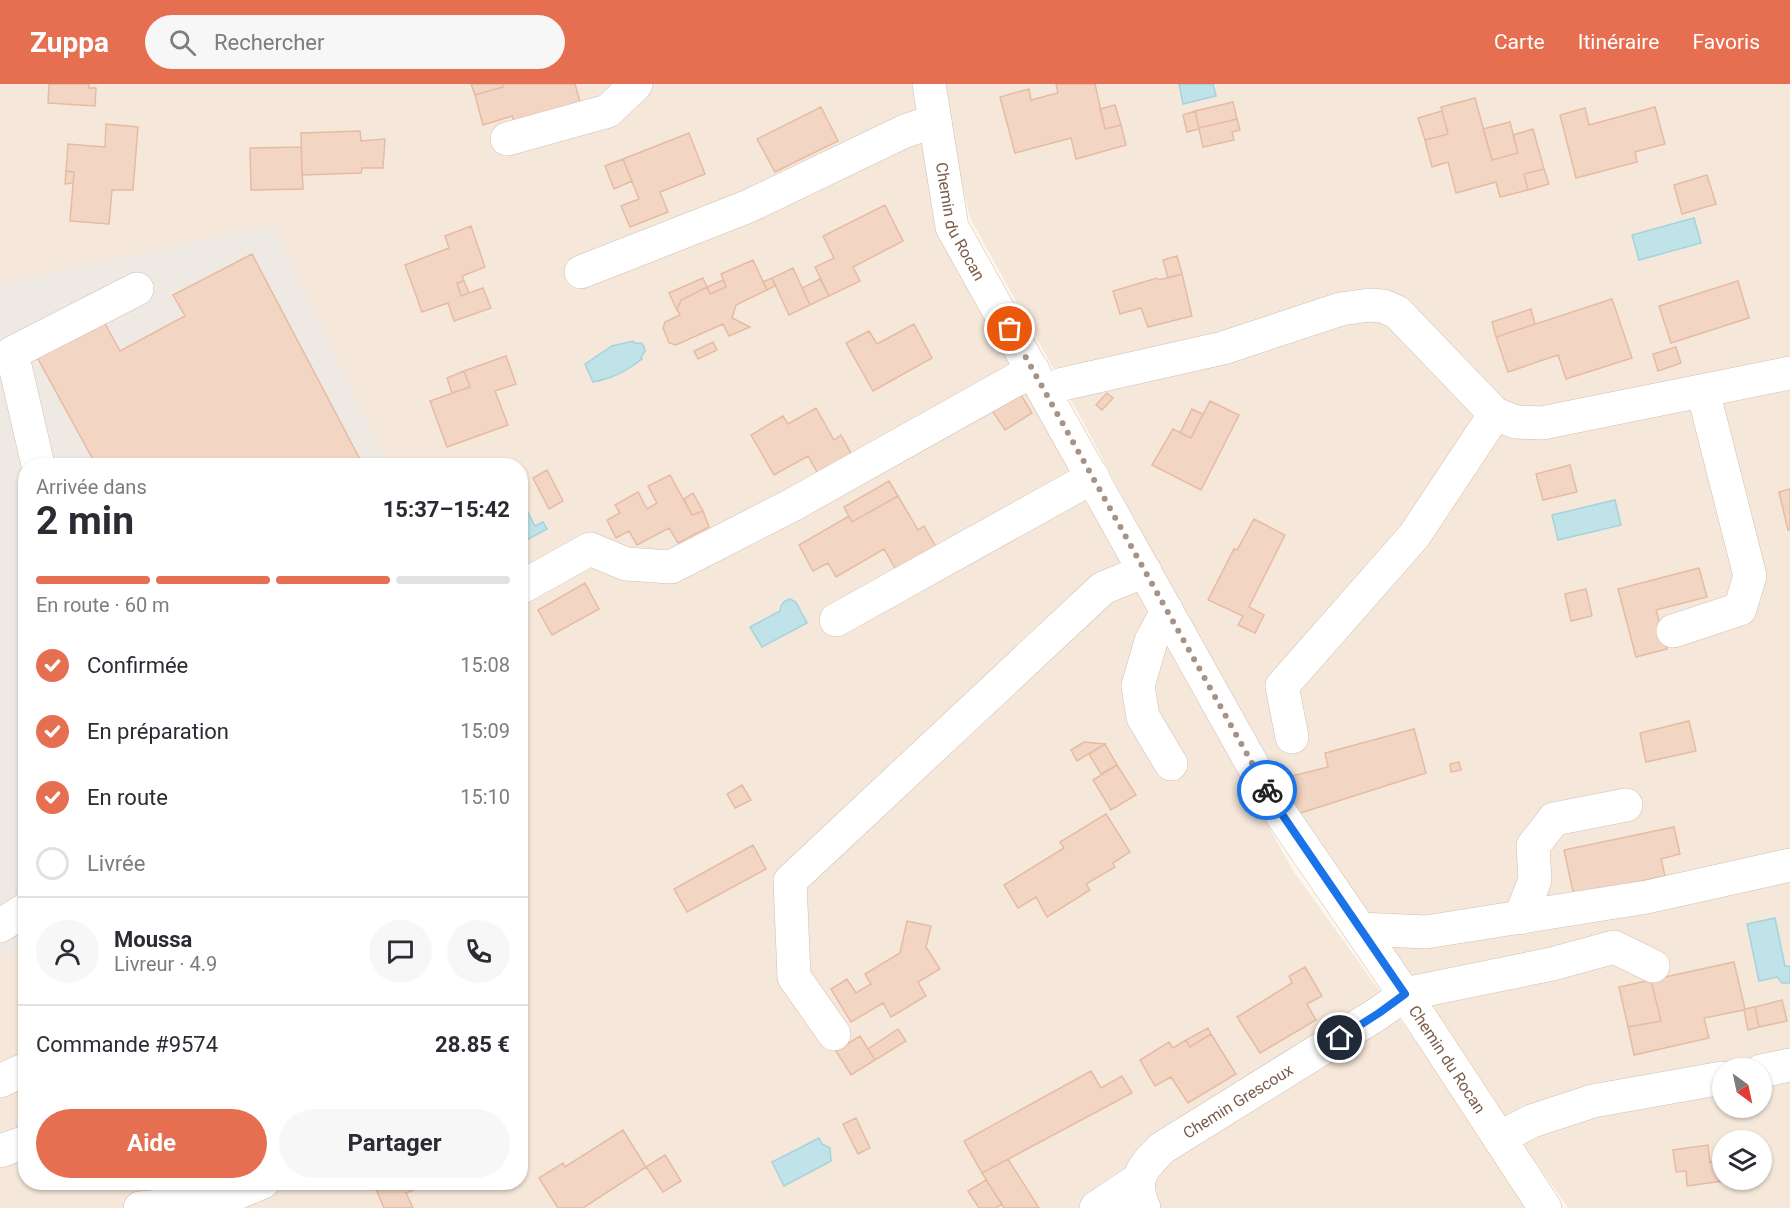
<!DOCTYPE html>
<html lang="fr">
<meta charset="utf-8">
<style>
body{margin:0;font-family:Roboto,sans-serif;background:#f7f7f7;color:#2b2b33;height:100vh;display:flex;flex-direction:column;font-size:22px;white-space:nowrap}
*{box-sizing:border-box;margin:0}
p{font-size:20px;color:#7c7c81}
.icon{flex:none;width:33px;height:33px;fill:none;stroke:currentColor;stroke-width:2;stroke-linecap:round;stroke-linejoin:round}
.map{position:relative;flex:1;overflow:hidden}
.side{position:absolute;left:18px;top:374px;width:510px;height:732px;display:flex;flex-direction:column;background:#fff;border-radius:24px;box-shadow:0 2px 4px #0004}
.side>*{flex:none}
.needle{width:39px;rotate:147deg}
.tools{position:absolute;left:1712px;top:974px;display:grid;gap:12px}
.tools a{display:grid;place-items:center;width:60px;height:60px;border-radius:50%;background:#fff;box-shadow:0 2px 4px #0004;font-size:30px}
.pin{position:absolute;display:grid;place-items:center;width:51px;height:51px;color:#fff;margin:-26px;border:3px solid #fff;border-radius:50%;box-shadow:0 2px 6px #0007}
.courier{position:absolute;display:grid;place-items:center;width:60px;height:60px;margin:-30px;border:4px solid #1a73e8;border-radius:50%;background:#fff;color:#222;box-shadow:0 2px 8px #0007}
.overview em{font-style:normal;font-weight:700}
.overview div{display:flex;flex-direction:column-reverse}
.overview{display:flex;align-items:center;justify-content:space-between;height:102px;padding:0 18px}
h1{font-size:39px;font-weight:700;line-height:45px}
.bar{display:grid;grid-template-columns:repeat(4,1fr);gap:9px 6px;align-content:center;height:72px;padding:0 18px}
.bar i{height:8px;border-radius:4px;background:#e1e1e2}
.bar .active{background:#e76f51}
.bar p{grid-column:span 4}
.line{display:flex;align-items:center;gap:15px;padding:0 18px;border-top:2px solid #e1e1e2}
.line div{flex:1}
.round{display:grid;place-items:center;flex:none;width:63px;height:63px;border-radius:32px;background:#f7f7f7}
ol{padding:0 18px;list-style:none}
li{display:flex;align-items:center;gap:18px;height:66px}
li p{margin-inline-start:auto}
li .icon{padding:6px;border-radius:50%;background:#e76f51;color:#fff;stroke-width:4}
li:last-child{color:#7c7c81}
li i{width:33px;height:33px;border:3px solid #e1e1e2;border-radius:50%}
.cta{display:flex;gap:12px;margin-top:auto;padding:12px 18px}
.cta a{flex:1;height:69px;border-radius:36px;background:#e76f51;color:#fff;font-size:24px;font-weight:700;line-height:69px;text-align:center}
.cta a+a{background:#f7f7f7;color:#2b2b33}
header{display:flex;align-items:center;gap:36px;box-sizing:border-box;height:84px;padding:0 30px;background:#e76f51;color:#fff}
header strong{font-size:28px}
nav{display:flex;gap:33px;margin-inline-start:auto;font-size:21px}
.search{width:420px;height:54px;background:#f7f7f7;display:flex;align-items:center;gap:15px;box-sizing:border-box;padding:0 21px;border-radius:33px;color:#7c7c81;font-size:22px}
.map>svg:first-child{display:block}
.residential{fill:#f5e8da;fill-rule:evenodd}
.industrial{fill:#efe9e4}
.water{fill:#bfe3e8;stroke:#a5d3da;stroke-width:1.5}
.building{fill:#f3d5c3;stroke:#e6bba3;stroke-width:1.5}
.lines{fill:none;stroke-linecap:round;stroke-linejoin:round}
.minor-casing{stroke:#d1beb0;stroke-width:34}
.minor{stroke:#fff;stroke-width:33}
.done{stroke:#a89285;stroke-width:6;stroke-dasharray:0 10.8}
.route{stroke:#1a73e8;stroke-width:8}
.labels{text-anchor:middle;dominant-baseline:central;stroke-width:6;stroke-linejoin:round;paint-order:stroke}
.street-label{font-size:16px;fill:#7a5c4d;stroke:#fffaf3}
</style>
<header>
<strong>Zuppa</strong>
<div class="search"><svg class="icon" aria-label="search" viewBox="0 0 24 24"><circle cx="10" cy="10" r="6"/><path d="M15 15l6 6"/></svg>Rechercher</div>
<nav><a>Carte</a><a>Itinéraire</a><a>Favoris</a></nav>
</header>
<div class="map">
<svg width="1790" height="1124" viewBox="0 0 1790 1124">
<rect width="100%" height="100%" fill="#fdf6ec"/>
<path class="residential" d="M0,0H916L925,82L945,160L1150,527L1292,785L1477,1043L1530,1124H0V874L25,860L26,1098H520V381H388L273,141L0,200Z
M944,0H1790V1124H1568L1428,924L1248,654L1088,347L970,134L946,31ZM1722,984H1761V1023H1722ZM1722,1056H1761V1095H1722Z"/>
<path class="industrial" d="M273,141L388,381H26L25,860L0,874V200Z"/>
<path class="water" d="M1179,0H1213L1216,12L1183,20Z
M1694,134L1701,159L1639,176L1632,151Z
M633,257L634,259H641L644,262L645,267L641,273L642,275C627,287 612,295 593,298L585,280L612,262Z
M1615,416L1621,441L1558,456L1552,431Z
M527,427L535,442L543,438L547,445L521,459V430Z
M790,515L796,518L807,539L762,563L750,543L780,527C781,520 783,517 790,515Z
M1775,834L1785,882H1790V899H1782L1777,893L1759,897L1747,840Z
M819,1054L822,1060L830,1064L831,1077L784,1102L772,1078Z"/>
<path class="building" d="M49,0H89V4H96L95,22L48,19Z
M471,0H503V3L475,11Z
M503,0H575L580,18L514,37L512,32L483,41L475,11L503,3Z
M1056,0H1095L1105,45L1121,41L1126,61L1076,75L1071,54L1015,69L1000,13L1029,5L1031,16L1058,9Z
M1475,14L1492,76L1518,69L1513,51L1533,45L1544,85L1524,90L1528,106L1500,113L1496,98L1456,109L1448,78L1432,83L1425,56L1448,50L1441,23Z
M1233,18L1237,35L1199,44L1195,27Z
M1115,21L1121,41L1105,45L1100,25Z
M821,23L838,57L775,88L757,55Z
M1655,23L1665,60L1635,68L1637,78L1576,94L1560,31L1585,24L1589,41Z
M1195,27L1199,44L1237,35L1240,46L1232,48L1234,56L1203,63L1199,45L1187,48L1183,31Z
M1442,27L1448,50L1425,56L1418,34Z
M1510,38L1518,69L1492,76L1483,45Z
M106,40L138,43L133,106H112L109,140L70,137L74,88L66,87L68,60L105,63Z
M360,47L361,57L385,55L383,84H362L361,89L302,91L301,49Z
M689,49L705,90L660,108L668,128L630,143L621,122L639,115L623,75Z
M301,63L303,105L251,106L250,64Z
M623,75L632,97L614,105L605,82Z
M1544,85L1549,100L1528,106L1524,90Z
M66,87L74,88L73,99L65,100Z
M1707,91L1716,120L1682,130L1674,101Z
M885,121L903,157L853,183L860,197L829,212L815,183L834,174L823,152Z
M471,142L485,183L462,192L464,197L457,199L461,212L483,204L491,224L454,237L448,219L422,228L405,181L449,164L445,152Z
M252,170L363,381H96L37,273L103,236L120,267L185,232L173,211Z
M1177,172L1182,190L1168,194L1163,176Z
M753,176L767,206L736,221L732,234L750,243L729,252L723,240L676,261L669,259L663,244L665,238L680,231L677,226L681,216L707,203L710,210L726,203L721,190Z
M793,184L810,221L789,231L772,194Z
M1182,190L1192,232L1148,243L1141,224L1120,230L1113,207L1157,194L1159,196Z
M703,194L707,203L681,216L677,226L669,209Z
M772,194L775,202L767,206L763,198Z
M820,195L829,212L810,221L802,204Z
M723,196L726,203L710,210L707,203Z
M464,197L469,209L461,212L457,199Z
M1738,197L1749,234L1671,259L1659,222Z
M1612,215L1632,274L1566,295L1558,271L1508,288L1496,253Z
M1531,225L1535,240L1496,253L1492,238Z
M914,240L932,274L873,307L846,259L869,247L877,260Z
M713,258L717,266L698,275L694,267Z
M1676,263L1681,279L1658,287L1653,270Z
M506,272L516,300L495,307L508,341L447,363L430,317L470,303L464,287Z
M464,287L470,303L452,309L447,294Z
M1015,301L1032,329L1005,346L987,319Z
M1107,309L1113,314L1102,326L1096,321Z
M1210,317L1239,331L1201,406L1152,381L1173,345L1191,354Z
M816,324L834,356L841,351L852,371L818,390L808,372L774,391L751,351L783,332L788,340Z
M1192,325L1203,330L1191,354L1180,349Z
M1570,381L1577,408L1543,416L1536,390Z
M547,386L563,417L549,425L533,394Z
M670,391L692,431L703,427L709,443L678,459L669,444L637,461L629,447L616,454L607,436L620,429L615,421L638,408L647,425L657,419L648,402Z
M889,397L898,412L852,438L844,423Z
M1790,405V446H1788L1779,408Z
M693,409L703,427L692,431L684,415Z
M898,412L918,446L924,442L936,463L896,486L884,465L836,493L828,479L813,487L799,461L849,432L852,438Z
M1254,435L1285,451L1249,523L1264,531L1255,549L1238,541L1243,532L1208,516L1234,465L1237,466Z
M1699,484L1707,513L1656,526L1667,565L1636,573L1618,505Z
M585,499L599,525L552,551L538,526Z
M1586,505L1592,532L1571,537L1565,510Z
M1689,637L1696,667L1646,678L1640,649Z
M1414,645L1426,689L1291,732L1266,685L1277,679L1288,693L1328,683L1325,669Z
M1084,658L1105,660L1077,677L1071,666Z
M1105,660L1117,681L1101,690L1089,670Z
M1459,678L1461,686L1451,688L1450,680Z
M1117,681L1136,711L1111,726L1093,696Z
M742,701L751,716L735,724L727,710Z
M1106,730L1130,768L1113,779L1115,783L1086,800L1090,806L1047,833L1036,813L1018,824L1004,801L1064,764L1060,758Z
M1674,743L1680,770L1661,775L1665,792L1574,812L1564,766Z
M753,761L766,785L687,828L674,805Z
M907,837L931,842L926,863L940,885L918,898L926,912L891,933L883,919L851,938L831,905L847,895L856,909L871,900L865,890L900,869Z
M1734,878L1745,925L1755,923L1759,943L1748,946L1744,926L1704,934L1709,954L1634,971L1628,943L1661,937L1651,896Z
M1305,883L1322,912L1307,920L1316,936L1260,969L1237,933L1292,899L1289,892Z
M1651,896L1661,937L1628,943L1619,903Z
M1782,916L1787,937L1759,943L1755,923Z
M1208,944L1211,950L1190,963L1186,956Z
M898,945L906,957L875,976L868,965Z
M1211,950L1236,990L1188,1019L1171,993L1155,1002L1140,976L1169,958L1173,964L1186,956L1190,963Z
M860,952L875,976L851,991L836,967Z
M1091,987L1101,1004L1122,992L1132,1009L982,1089L964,1057Z
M856,1034L870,1064L858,1070L843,1040Z
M623,1046L646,1083L583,1124H558L539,1094L563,1079L565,1083Z
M1708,1061L1710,1078L1720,1076L1723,1097L1687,1102L1686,1087L1676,1088L1673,1066Z
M665,1071L681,1097L663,1108L646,1083Z
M1008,1075L1039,1124H1004L982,1089Z
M986,1096L1002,1120L996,1124H979L968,1107Z
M373,1098H431L406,1109L413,1124H384Z"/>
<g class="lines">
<g class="minor-casing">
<g id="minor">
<path id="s1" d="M929,0L952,143L1275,721L1422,936L1545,1124"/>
<path d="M507,55L608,27L636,0"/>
<path d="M581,188L749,122L905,47L935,37"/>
<path d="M1045,307L1063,300L1223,264L1341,225L1369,221L1383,222L1397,228L1495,330L1516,338L1542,339L1790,289"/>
<path d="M38,381L12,269L137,205"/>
<path d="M520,504L590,465L626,480L671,483L794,420L1033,286"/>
<path d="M1167,527L1151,557L1138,602L1143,633L1171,680"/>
<path d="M836,536L1093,393"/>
<path d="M1673,547L1740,525L1750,492L1703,307"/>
<path d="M1292,653L1282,602L1414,452L1495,330"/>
<path d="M1520,834L1535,796L1533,762L1554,735L1626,721"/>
<path d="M0,842L26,825"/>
<path d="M1360,845L1426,848L1647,813L1790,781"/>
<path d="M834,950L794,893L790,797L1103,504L1145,487"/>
<path d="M1761,987L1790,981"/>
<path d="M0,997L26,985"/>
<path d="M1499,1054L1532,1037L1593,1017L1722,994"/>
<path d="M0,1067L26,1058"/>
<path d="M140,1124L218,1117L263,1098"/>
<path d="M1096,1124L1139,1095"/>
<path id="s2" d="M1144,1124C1131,1095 1142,1084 1162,1064L1379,929L1405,910L1552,880L1614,863L1653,882"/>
</g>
</g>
<use href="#minor" class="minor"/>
</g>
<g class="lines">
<path class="done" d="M1010,245L1267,706"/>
<path class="route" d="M1267,706L1275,720L1405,910L1379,929L1340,954"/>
</g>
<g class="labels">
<g class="street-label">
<text stroke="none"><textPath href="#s1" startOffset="142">Chemin du Rocan</textPath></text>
<text stroke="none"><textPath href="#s1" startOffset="1114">Chemin du Rocan</textPath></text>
<text stroke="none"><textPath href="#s2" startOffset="158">Chemin Grescoux</textPath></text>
</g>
</g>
</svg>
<div class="tools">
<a><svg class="needle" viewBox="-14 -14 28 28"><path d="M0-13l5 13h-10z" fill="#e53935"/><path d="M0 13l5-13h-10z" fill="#7c7c81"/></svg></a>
<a><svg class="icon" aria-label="layers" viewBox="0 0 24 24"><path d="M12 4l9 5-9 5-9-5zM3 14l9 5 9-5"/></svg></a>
</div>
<div class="pin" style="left:1010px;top:245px;background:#ea580c"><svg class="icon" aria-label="bag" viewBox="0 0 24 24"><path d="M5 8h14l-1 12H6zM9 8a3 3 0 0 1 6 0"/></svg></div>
<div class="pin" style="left:1340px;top:954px;background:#1f2937"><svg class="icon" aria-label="home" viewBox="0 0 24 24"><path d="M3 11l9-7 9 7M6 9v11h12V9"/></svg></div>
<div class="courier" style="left:1267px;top:706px"><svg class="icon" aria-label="bike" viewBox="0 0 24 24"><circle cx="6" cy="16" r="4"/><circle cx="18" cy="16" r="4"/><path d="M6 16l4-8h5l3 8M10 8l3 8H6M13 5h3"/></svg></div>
<section class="side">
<div class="overview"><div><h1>2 min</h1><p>Arrivée dans</p></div><em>15:37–15:42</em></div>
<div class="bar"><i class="active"></i><i class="active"></i><i class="active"></i><i></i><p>En route · 60 m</p></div>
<ol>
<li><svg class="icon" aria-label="check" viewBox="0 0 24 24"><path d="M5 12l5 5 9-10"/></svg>Confirmée<p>15:08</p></li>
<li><svg class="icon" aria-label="check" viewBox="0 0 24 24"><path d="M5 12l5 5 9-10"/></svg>En préparation<p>15:09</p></li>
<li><svg class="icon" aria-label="check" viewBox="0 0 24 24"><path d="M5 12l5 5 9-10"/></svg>En route<p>15:10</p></li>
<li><i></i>Livrée</li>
</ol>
<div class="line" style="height:108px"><a class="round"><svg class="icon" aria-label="person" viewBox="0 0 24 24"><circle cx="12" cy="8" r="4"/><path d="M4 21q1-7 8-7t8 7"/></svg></a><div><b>Moussa</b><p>Livreur · 4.9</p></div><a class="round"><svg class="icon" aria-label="chat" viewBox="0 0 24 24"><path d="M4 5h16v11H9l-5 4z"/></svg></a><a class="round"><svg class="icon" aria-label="phone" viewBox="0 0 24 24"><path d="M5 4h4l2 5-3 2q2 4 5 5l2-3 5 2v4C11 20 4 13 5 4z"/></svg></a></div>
<div class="line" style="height:78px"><div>Commande #9574</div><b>28.85 €</b></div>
<div class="cta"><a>Aide</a><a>Partager</a></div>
</section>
</div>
